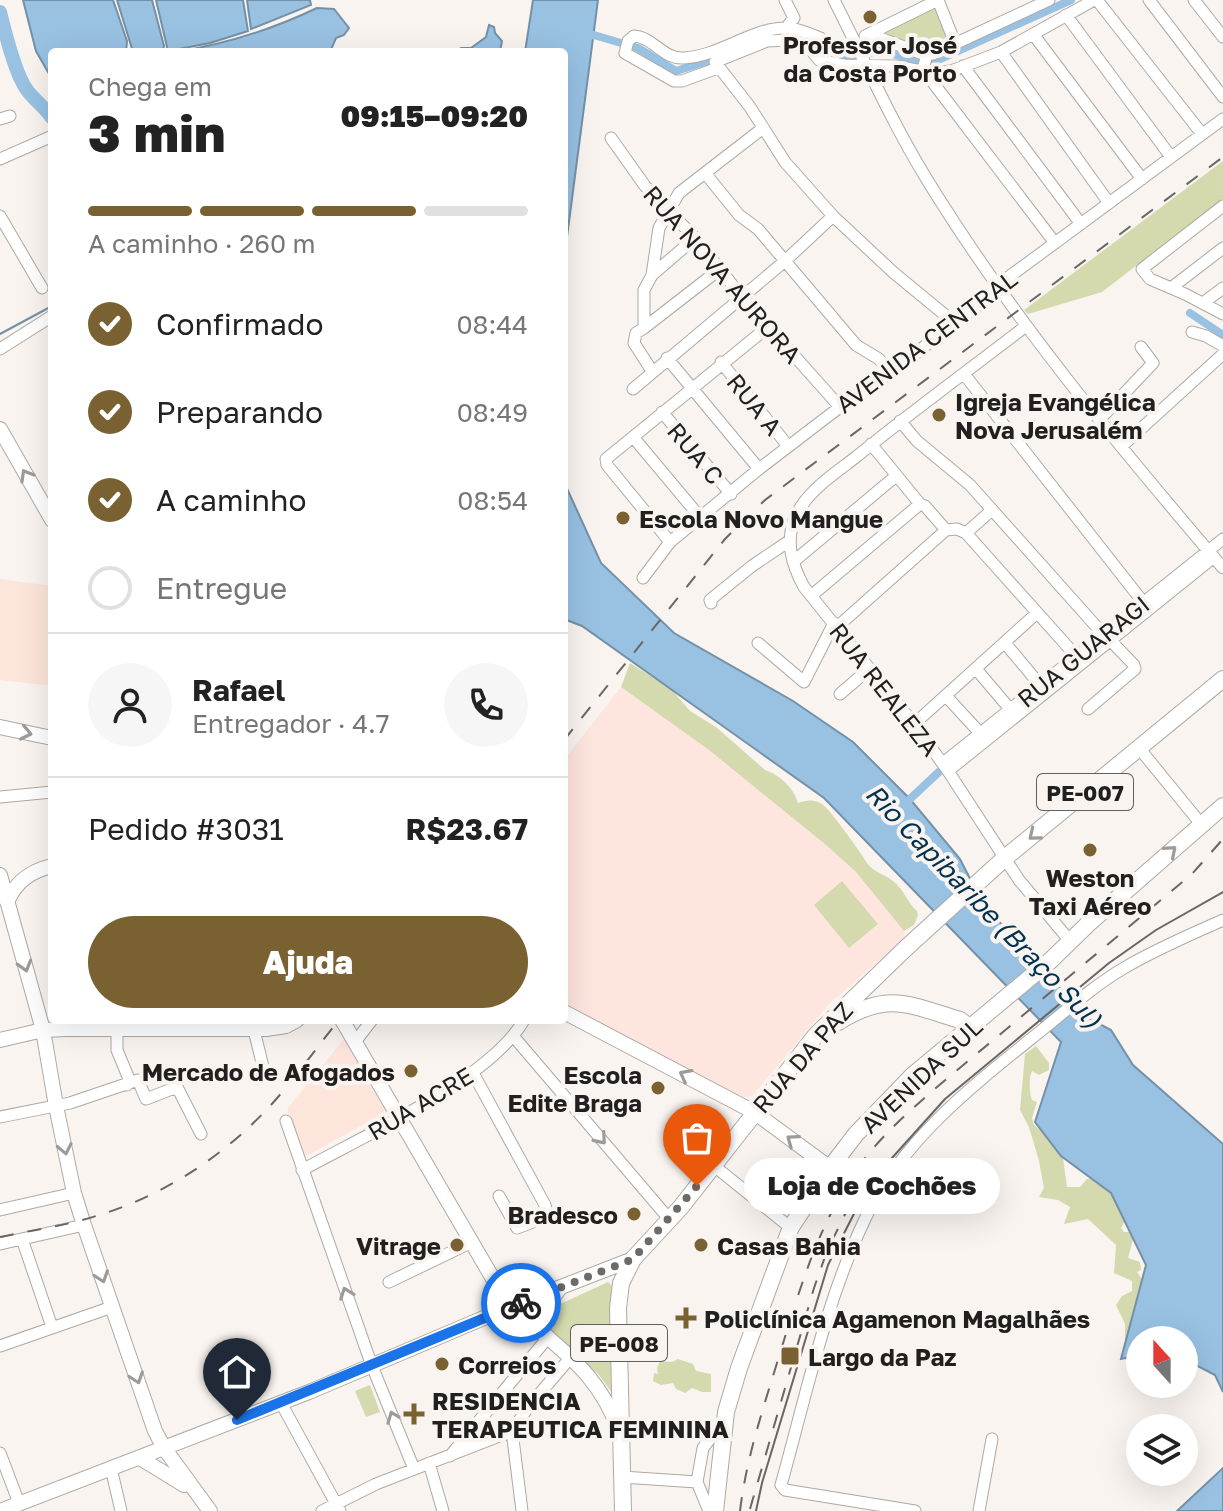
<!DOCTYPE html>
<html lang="pt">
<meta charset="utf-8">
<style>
body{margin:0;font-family:"Golos Text",sans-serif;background:#f6f6f6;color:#222;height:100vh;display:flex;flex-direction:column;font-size:30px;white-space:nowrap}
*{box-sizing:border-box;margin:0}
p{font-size:26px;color:#767676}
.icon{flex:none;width:44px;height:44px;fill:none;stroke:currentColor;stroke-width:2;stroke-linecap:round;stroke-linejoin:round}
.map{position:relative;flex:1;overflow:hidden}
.panel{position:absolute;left:48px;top:48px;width:520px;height:976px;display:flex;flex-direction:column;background:#fff;border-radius:8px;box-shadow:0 8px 32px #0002}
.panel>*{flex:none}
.needle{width:52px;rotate:339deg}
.controls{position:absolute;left:1126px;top:1326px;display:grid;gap:16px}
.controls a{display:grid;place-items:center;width:72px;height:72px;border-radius:50%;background:#fff;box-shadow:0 8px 32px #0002;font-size:40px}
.pin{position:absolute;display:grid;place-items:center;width:68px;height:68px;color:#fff;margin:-82px -34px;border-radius:50% 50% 50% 0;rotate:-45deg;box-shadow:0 0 8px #0007}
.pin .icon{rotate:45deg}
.courier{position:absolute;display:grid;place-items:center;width:80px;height:80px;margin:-40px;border:6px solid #1a73e8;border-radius:50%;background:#fff;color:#222;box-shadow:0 2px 10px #0007}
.bubble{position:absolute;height:56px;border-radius:28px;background:#fff;box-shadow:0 8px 32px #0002;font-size:26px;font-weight:800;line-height:56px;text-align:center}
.head em{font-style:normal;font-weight:800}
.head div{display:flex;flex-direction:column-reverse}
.head{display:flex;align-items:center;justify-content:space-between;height:136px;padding:0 40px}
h1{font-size:52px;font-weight:800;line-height:60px}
.bar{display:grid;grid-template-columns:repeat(4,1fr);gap:12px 8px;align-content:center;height:96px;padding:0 40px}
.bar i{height:10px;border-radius:6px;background:#e0e0e0}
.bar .current{background:#7a6132}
.bar p{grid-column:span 4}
.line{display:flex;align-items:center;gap:20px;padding:0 40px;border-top:2px solid #e0e0e0}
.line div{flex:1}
.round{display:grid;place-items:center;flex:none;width:84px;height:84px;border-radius:42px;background:#f6f6f6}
ol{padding:0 40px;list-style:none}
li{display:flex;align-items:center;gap:24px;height:88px}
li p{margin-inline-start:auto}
li .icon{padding:8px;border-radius:50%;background:#7a6132;color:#fff;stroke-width:4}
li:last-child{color:#767676}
li i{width:44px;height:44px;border:4px solid #e0e0e0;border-radius:50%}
.action{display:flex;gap:16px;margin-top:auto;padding:16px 40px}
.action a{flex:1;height:92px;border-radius:48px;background:#7a6132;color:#fff;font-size:32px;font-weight:800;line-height:92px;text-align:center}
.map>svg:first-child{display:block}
.commercial{fill:#fde5db}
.industrial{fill:#fee5de}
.green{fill:#d4daae}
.water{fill:#98c1e2;stroke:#7591a7;stroke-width:2}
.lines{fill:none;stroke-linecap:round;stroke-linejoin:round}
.stream{stroke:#7591a7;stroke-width:2}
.canal{stroke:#98c1e2;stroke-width:8}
.river{stroke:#98c1e2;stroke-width:14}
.minor-casing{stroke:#ada9a4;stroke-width:13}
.major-casing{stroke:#ada9a4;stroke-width:16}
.highway-casing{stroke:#ada9a4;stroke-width:18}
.minor{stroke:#fff;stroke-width:11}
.major{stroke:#fff;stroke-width:14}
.highway{stroke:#fff;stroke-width:16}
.tram{stroke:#696663;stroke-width:2}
.rail{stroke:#696663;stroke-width:2;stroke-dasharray:14 14;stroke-linecap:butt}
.oneway{stroke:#9c9b9a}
.done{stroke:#6d6a67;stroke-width:8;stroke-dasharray:0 14.4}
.route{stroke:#1a73e8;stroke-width:10}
.poi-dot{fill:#7a6132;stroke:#f9f4ef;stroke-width:3}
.labels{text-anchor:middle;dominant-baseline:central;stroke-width:8;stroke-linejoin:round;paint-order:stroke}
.shield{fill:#f9f4ef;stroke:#62605d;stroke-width:2}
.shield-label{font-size:22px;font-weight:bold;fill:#22201e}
.poi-label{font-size:24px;font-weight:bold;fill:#22201e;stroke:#f9f4ef;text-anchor:start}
.street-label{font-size:24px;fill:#22201e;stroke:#f9f4ef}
.water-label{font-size:26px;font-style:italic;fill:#003150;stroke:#f9f4ef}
</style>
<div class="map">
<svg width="1223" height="1511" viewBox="0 0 1223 1511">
<rect width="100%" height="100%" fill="#f9f4ef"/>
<path class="commercial" d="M0,579L52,586V686L0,680Z
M344,1039L386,1112L306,1156L287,1109Z"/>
<path class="industrial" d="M621,687L709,750L826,845L856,872L904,931V939L829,1004L752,1096L746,1097L721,1090L564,1003V760Z"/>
<path class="green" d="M935,0L956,46L930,54L872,32Z
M1223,161V199L1102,292L1028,314L1024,310Z
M630,663L672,690L690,711L716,727L765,770C780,775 794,788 798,803C806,800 814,799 822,804C830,809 861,853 867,863C873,872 886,875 893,881C903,888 907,902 917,911L918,915L914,925L904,931L856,872L826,845L709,750L621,687Z
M842,881L878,924L849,948L814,905Z
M1036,1046L1049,1063V1070L1039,1075L1032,1071C1029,1078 1029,1093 1032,1100L1037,1102L1032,1118L1034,1125L1066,1153L1063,1158L1067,1187H1080L1087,1179L1100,1177L1111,1184L1125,1221L1121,1228L1124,1232H1130L1134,1236L1128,1258L1140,1262L1141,1270L1137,1272L1144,1282L1125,1345V1324L1116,1305L1122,1296L1132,1291V1281L1114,1273L1116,1245L1088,1219L1064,1224L1070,1207L1058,1200L1039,1197L1044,1188L1039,1161L1029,1127L1020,1110L1025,1054Z
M608,1282L613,1287L615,1397L599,1375L551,1331L548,1324L551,1310L556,1306Z
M678,1359L693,1364L696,1371L711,1374V1392H702L692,1388L685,1393L676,1389L673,1383L661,1385L653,1381L654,1373L658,1374L657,1368L660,1361L672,1362Z
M370,1385L380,1412L366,1417L355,1391Z"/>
<path class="water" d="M23,0H113L127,41L126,52H52V79L36,51Z
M117,0H152L164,46L163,51L133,52Z
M156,0H243L248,31L210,43L168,51Z
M247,0H310L311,5L251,29Z
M533,0H598L564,260V52H525Z
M317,8L334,9L349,28L344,35L336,38L330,52H176C226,44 271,30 317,8Z
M489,25L494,27L495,33L502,41L500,52H456L461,48H471L486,37Z
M564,482L601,563L674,633L793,701L853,742L910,799L960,859L982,902L1023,949L1088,1018L1111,1030L1133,1065L1223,1144V1392L1215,1375L1184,1359V1340H1140V1355L1121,1359L1146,1265L1111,1193L1061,1156L1035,1122L1061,1042L824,798L582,626L564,619Z
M1223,1468V1511H1177Z"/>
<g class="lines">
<path class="stream" d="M0,334L52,306"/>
<path class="canal" d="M587,36L594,35L638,48L676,71L718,58
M806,43L848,61L878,50L929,64L1071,0
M1190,313L1223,335
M910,799L942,769"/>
<path class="river" d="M0,12C5,32 15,74 27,90C34,100 45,107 52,118"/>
<g class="minor-casing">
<path id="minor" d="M785,0L794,18L789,24L788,40L811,50L819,60L844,65L896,66L932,73L951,71L1001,52L1094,0
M834,0C864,59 891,121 926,178C1011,317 1117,444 1223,568
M1097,0L1202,134
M1149,0L1223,97
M1194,0L1223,37
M1066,15L1171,157
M869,34L923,54H933L1049,0
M1033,34L1142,179
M865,36L938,0L955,43
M788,40L767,41L715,62L750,107L785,162L833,216L894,273L956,324
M1001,52L1109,203
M927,55L922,72L931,80L1055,243
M963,66L1081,224
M718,68L682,81H674L625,53L628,41L634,36C653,37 664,60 684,58C720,56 752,28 785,28C801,27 834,45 850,51L859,49
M0,119L10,116
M611,138L645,186L695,238L742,297L840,407
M0,159L50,137
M705,173L739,215L758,229L856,345L879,359L890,373
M1223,206L1142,269L1150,279L1185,294L1223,314
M0,216L42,288
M652,275L695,238
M1171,288L1223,248
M1203,303L1223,288
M1026,326C969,370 911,412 856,457C834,474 807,491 795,517C785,542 792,565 804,587L914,724L948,771L1019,880L1070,941
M644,328L720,269
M1192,332L1206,336L1223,346
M0,349L52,316
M667,358L759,469
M721,362L788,446
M652,371L634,343L636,333L644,328V290L652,275L659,228L679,193L763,128
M964,374L1143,602
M633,389L785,261L833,216
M662,412L731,494
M1100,419L1153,363L1141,347
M900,421L917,441L970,485L1103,634
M633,437L700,517
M871,444L920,504L925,506L946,530
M1122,446L1223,354
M946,530L957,529L966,533L1076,656
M966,533L992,510
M670,542L607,465L606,459L769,326
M793,562L896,476
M643,578L670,542L759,469L840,407L890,373L1000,288L1002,282L1223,119
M811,596L920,504
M711,603L710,600L752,566L789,541
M837,627L946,530
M758,643L804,682L834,623
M1005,643L1040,685
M976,669L1010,709
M840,694L869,669
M946,696L980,733
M1088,709L1135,669L1134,665L1110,640
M914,724L1037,613
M1139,748L1201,824
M943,763L1223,539
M948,771L1214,557
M0,797L52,792
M117,1020V1050L129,1079L127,1085
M254,1030L265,1075
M514,1037L670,1220
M355,1042L372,1020
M473,1073L545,1205L547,1213L543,1218L517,1228L499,1196
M0,1117L70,1103L138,1080L146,1099L177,1087L201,1134
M286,1121L372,1366L414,1469
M713,1165L791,1228
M302,1170C364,1136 490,1079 524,1020
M0,1210L74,1193
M22,1239L52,1327
M0,1244L84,1225
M389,1282L472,1242
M0,1346L112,1307
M281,1403L340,1511
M512,1431L529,1406L571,1357
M512,1431L522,1511
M0,1453L19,1503
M450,1456L549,1336
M429,1463L443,1511
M111,1468L121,1511
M622,1477L697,1482
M322,1511L376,1484L512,1431
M709,1511L697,1482L703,1448L723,1422
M915,1511L785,1490L781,1485C806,1396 825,1303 865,1219C901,1140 976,1083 1042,1030C1069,1008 1095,985 1124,968C1156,949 1190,935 1223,920
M979,1511L992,1439"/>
</g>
<g class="major-casing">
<path id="major" d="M0,429L52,520
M0,727L52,738
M0,875L43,1030L56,1106L74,1193L84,1225L155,1431L164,1448L210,1511
M7,902C16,881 31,871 52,866
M564,1012L754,1112L830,1168
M342,1020L499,1289C543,1344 592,1357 619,1430
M0,1040L43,1030L66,1029H266L286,1026L297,1020
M543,1331L545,1308L560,1288
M140,1458L184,1485
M0,1511L309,1392L512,1306L633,1259"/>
</g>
<g class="highway-casing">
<path id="highway" d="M838,1022C888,991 907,1004 960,1020L964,1023L967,1030
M623,1511L618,1308L621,1283L633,1259L681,1207L816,1035L907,947L1006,857L1223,679
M715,1511L726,1412L739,1368L791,1227L830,1168L856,1134L912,1076L1051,960L1088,924L1223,806"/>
</g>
<use href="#minor" class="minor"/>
<use href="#major" class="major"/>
<use href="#highway" class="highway"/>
<path class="tram" d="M756,1511L762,1483L828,1265L865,1192L883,1168L945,1099L1109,963L1156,930L1223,892"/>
<path class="rail" d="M564,740L725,539L765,500L1223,157
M0,1237C32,1230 65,1226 96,1216C163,1196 223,1157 270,1106C295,1079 316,1048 339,1020
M750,1509L814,1288L827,1251L858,1188
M740,1511C746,1460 762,1412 777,1363C799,1292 818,1221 863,1161C884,1133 911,1110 937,1087L1192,874L1223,839"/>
</g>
<defs><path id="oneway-chevron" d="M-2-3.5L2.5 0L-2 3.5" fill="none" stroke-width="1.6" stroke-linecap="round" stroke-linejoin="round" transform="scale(2)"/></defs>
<g class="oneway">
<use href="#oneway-chevron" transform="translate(26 475) rotate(-120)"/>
<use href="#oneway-chevron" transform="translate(26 733) rotate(12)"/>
<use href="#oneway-chevron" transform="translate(1034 835) rotate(141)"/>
<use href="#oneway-chevron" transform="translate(1171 851) rotate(-41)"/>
<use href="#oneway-chevron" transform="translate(25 966) rotate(74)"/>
<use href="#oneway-chevron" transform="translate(685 1075) rotate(-152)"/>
<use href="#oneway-chevron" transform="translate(601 1139) rotate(50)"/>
<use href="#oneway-chevron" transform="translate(792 1140) rotate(-144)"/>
<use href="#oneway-chevron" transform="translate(65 1149) rotate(78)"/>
<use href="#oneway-chevron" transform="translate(102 1277) rotate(71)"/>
<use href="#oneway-chevron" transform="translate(346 1293) rotate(-110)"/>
<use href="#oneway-chevron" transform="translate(137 1378) rotate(71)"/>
<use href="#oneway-chevron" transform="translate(393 1417) rotate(-112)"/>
</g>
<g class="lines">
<path class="done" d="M521,1303L633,1259L697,1186"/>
<path class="route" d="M237,1420L521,1303"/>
</g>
<g class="poi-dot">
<circle cx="870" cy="17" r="8"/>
<circle cx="939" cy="415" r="8"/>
<circle cx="623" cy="518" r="8"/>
<circle cx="1090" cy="850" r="8"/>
<circle cx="411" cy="1071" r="8"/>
<circle cx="658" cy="1088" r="8"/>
<circle cx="634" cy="1214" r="8"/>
<circle cx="457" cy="1245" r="8"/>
<circle cx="701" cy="1245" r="8"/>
<path d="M682 1306h8v8h8v8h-8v8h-8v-8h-8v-8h8z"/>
<rect x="780" y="1346" width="20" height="20" rx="4"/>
<circle cx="442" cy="1364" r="8"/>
<path d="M410 1402h8v8h8v8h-8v8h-8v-8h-8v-8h8z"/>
</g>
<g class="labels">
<g class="shield">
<rect x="1037" y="774" width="96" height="36" rx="6"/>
<rect x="571" y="1325" width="96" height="36" rx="6"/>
</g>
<g class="shield-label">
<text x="1085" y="792">PE-007</text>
<text x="619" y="1343">PE-008</text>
</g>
<g class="poi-label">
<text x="870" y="44" text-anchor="middle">Professor José<tspan x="870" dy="28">da Costa Porto</tspan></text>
<text x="955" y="401">Igreja Evangélica<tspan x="955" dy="28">Nova Jerusalém</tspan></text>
<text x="639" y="518">Escola Novo Mangue</text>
<text x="1090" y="877" text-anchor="middle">Weston<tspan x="1090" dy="28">Taxi Aéreo</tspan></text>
<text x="395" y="1071" text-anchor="end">Mercado de Afogados</text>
<text x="642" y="1074" text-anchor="end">Escola<tspan x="642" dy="28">Edite Braga</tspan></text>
<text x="618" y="1214" text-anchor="end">Bradesco</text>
<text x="441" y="1245" text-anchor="end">Vitrage</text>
<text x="717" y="1245">Casas Bahia</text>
<text x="704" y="1318">Policlínica Agamenon Magalhães</text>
<text x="808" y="1356">Largo da Paz</text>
<text x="458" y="1364">Correios</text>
<text x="432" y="1400">RESIDENCIA<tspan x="432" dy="28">TERAPEUTICA FEMININA</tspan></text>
</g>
<g class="street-label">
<text transform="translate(723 274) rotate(49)">RUA NOVA AURORA</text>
<text transform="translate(926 341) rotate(-37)">AVENIDA CENTRAL</text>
<text transform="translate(755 404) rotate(51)">RUA A</text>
<text transform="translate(696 453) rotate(50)">RUA C</text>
<text transform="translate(1083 651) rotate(-39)">RUA GUARAGI</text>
<text transform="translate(885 689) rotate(52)">RUA REALEZA</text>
<text transform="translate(802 1057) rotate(-49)">RUA DA PAZ</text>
<text transform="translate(921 1075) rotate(-43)">AVENIDA SUL</text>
<text transform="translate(420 1103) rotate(-31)">RUA ACRE</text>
</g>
<g class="water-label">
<text transform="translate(984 906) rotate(46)">Rio Capibaribe (Braço Sul)</text>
</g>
</g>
</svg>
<div class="controls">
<a><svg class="needle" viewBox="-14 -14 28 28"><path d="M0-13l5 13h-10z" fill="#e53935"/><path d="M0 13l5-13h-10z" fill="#767676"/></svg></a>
<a><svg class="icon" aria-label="layers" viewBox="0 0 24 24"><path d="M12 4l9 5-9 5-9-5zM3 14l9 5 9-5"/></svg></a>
</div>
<div class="pin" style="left:697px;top:1186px;background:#ea580c"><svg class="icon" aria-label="bag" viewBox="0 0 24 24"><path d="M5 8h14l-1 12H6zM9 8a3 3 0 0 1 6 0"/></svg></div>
<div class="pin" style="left:237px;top:1420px;background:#1f2937"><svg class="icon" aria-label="home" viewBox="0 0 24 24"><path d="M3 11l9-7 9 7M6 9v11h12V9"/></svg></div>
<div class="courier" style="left:521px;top:1303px"><svg class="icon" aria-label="bike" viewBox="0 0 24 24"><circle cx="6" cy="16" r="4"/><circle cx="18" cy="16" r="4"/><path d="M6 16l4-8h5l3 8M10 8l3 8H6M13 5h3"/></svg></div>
<div class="bubble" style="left:744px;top:1158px;width:256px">Loja de Cochões</div>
<section class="panel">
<div class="head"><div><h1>3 min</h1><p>Chega em</p></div><em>09:15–09:20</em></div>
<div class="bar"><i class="current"></i><i class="current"></i><i class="current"></i><i></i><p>A caminho · 260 m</p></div>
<ol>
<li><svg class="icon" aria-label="check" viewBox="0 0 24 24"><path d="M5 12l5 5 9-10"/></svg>Confirmado<p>08:44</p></li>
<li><svg class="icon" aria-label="check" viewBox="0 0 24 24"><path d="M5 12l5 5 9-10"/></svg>Preparando<p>08:49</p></li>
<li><svg class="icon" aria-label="check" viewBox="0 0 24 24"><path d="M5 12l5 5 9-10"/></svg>A caminho<p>08:54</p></li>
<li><i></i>Entregue</li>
</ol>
<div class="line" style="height:144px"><a class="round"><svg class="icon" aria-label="person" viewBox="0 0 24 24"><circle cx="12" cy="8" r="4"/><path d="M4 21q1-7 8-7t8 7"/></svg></a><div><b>Rafael</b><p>Entregador · 4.7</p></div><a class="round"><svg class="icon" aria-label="phone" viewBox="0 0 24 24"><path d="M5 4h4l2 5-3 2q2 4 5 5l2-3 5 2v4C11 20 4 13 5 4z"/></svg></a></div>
<div class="line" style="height:104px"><div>Pedido #3031</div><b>R$23.67</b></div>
<div class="action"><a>Ajuda</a></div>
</section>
</div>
